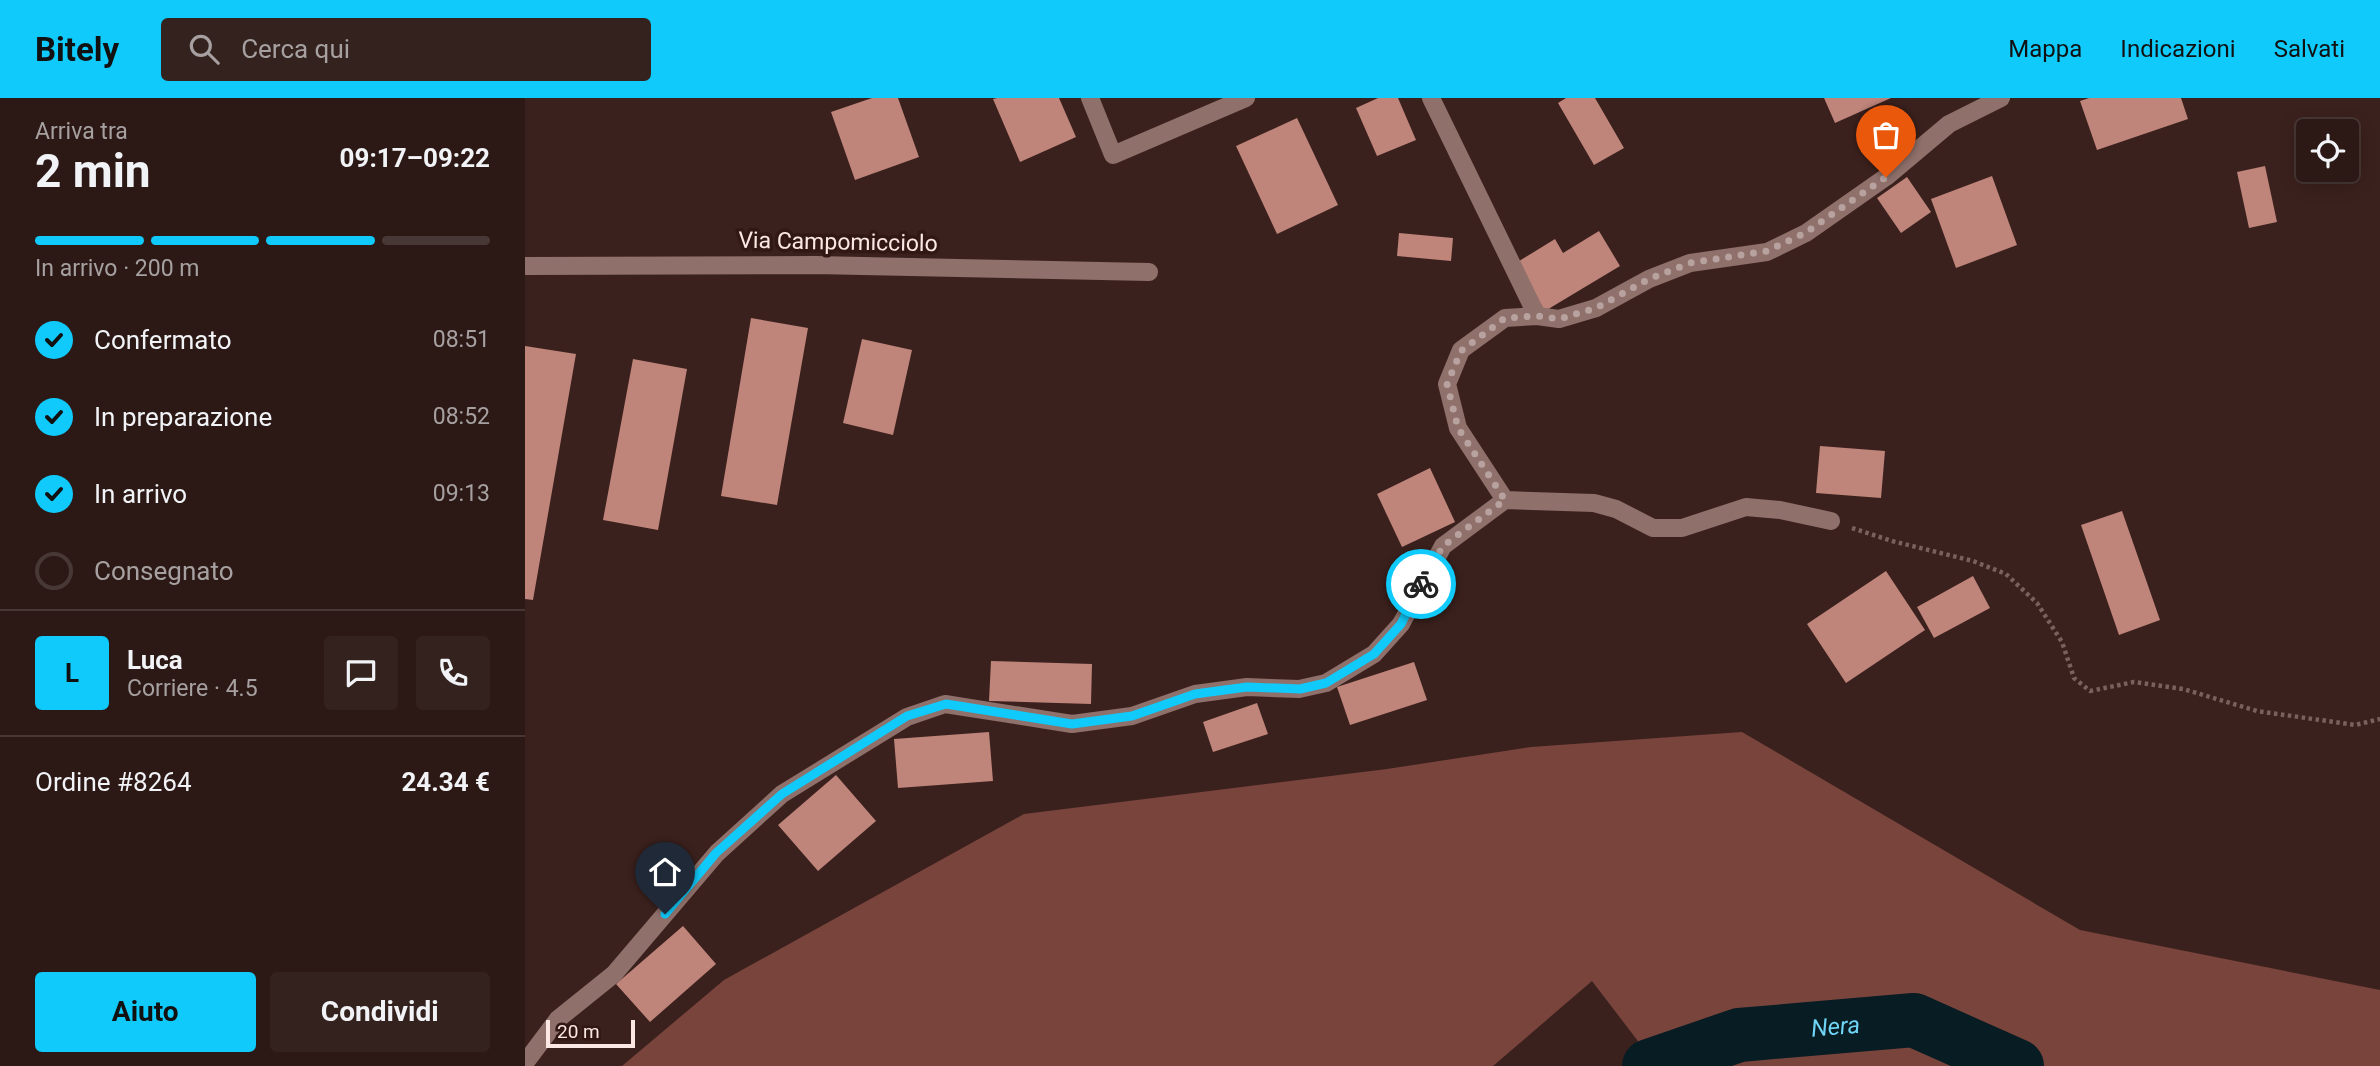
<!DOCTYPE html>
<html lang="it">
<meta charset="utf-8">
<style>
body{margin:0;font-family:Roboto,sans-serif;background:#34221f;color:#f1f3f6;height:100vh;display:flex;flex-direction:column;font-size:26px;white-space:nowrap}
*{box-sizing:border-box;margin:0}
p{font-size:23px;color:#a6a0a1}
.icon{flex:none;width:38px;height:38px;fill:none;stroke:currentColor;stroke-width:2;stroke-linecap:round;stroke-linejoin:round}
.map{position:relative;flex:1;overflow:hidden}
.drawer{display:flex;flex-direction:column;background:#2c1916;width:525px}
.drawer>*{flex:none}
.tools{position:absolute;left:1771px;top:21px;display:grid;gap:14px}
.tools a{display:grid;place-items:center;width:63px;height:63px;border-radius:7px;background:#2c1916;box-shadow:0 4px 18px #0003,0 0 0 2px #483835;font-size:35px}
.scale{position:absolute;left:21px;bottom:18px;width:89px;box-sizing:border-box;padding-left:7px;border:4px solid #fbe8e5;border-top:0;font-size:19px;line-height:24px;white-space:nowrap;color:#fbe8e5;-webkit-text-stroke:5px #311814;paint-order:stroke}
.pin{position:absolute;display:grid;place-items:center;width:60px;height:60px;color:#fff;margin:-72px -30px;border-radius:50% 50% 50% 0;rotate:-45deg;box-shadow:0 0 7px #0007}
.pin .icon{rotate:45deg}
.courier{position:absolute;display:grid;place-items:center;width:70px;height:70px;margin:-35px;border:5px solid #0fcafa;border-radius:50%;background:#fff;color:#222;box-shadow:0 2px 9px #0007}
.overview em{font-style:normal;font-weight:700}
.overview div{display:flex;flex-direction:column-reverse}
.overview{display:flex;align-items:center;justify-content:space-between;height:119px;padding:0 35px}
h1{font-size:46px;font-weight:700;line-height:52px}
.bar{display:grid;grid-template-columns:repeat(4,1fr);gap:10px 7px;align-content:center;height:84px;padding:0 35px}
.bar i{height:9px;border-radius:5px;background:#483835}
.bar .active{background:#0fcafa}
.bar p{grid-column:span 4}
.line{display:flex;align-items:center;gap:18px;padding:0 35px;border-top:2px solid #483835}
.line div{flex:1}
.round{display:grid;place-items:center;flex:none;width:74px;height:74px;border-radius:7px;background:#34221f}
ol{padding:0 35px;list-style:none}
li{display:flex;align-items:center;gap:21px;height:77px}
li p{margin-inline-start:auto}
li .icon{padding:7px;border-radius:50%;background:#0fcafa;color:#111;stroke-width:4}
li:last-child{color:#a6a0a1}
li i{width:38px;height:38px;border:4px solid #483835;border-radius:50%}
.cta{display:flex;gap:14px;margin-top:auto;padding:14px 35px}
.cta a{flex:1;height:80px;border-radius:7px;background:#0fcafa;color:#111;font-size:28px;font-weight:700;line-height:80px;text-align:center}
.cta a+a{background:#34221f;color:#f1f3f6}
header{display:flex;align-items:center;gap:42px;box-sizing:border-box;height:98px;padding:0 35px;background:#0fcafa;color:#111}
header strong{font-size:33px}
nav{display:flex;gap:38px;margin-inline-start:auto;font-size:24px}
.search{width:490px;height:63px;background:#34221f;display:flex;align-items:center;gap:18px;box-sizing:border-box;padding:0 24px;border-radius:7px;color:#a6a0a1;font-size:26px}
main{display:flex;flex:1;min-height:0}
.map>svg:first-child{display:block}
.forest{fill:#79443c}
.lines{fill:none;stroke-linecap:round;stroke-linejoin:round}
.river{stroke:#071c23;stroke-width:54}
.building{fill:#bf847a}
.path{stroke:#79615d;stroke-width:4.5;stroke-dasharray:3.5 3.5;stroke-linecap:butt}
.minor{stroke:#8f706a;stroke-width:18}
.done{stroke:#b8a29f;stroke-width:7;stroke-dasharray:0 12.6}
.route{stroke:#0fcafa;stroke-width:9}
.labels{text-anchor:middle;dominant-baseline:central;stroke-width:7;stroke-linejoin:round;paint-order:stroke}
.street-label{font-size:23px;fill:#fbe8e5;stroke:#311814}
.water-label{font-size:24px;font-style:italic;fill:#70d4f6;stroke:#311814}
</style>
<header>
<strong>Bitely</strong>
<div class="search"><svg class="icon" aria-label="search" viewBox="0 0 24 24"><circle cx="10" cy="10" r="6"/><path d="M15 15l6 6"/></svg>Cerca qui</div>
<nav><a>Mappa</a><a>Indicazioni</a><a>Salvati</a></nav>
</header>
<main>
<section class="drawer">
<div class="overview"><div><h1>2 min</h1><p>Arriva tra</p></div><em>09:17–09:22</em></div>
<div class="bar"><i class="active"></i><i class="active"></i><i class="active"></i><i></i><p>In arrivo · 200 m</p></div>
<ol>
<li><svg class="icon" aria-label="check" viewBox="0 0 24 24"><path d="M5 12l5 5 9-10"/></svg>Confermato<p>08:51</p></li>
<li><svg class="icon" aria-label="check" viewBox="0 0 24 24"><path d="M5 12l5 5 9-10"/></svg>In preparazione<p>08:52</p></li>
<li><svg class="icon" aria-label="check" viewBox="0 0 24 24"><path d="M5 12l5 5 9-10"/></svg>In arrivo<p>09:13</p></li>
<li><i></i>Consegnato</li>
</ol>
<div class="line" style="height:126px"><b class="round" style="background:#0fcafa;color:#111">L</b><div><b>Luca</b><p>Corriere · 4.5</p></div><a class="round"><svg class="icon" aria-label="chat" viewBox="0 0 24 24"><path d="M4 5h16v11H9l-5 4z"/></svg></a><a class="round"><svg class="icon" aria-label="phone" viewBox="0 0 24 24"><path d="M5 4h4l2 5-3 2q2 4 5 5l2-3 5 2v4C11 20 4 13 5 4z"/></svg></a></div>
<div class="line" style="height:91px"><div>Ordine #8264</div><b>24.34 €</b></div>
<div class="cta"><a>Aiuto</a><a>Condividi</a></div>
</section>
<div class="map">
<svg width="1855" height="968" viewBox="0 0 1855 968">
<rect width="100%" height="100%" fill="#3b211d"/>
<path class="forest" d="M1217,634L1555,832L1855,892V968H1132L1067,883L968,968H97L199,882L499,716L862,671L1006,649Z"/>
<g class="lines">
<path class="river" id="s1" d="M1124,968L1214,937L1389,922L1492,968"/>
</g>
<path class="building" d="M347,0H373L394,59L330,82L306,14Z
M472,0H534L551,39L495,64L468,1Z
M853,0H873L891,42L852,58L831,10Z
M1041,0H1070L1099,50L1069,67L1033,5Z
M1299,0H1366L1310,25Z
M1564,0H1656L1663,21L1572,52L1555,3Z
M772,20L813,107L752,136L711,48Z
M1740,68L1752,124L1724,130L1712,74Z
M1467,78L1492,147L1431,170L1406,101Z
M1382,79L1406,114L1376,135L1352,100Z
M1074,133L1095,168L1020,213L991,165L1030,141L1038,155Z
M874,135L928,140L926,163L872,158Z
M226,220L283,230L252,407L196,398Z
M337,241L387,252L368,337L318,325Z
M0,248L51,256L8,502L0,501Z
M108,261L162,271L133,432L78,422Z
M1295,348L1360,353L1356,400L1291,395Z
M905,370L930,424L877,449L852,396Z
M1597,413L1635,522L1594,537L1556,427Z
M1361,473L1400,532L1321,585L1282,526Z
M1448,478L1465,510L1409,540L1392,509Z
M466,563L567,566L566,606L464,603Z
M889,564L902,602L825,627L812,589Z
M732,605L743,636L688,654L678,624Z
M464,634L468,683L373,690L369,641Z
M311,677L351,723L293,773L253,727Z
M158,828L191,866L125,924L91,886Z"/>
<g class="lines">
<path class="path" d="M1327,430L1367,443L1448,463L1481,476L1512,505L1537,544L1549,580L1565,593L1609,584L1658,591L1732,613L1830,627L1855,621"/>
<path class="minor" d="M565,0L588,57L721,0
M906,0L1012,218
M0,168L290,167L624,174
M980,402L933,330L922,286L936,252L980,220L1012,218L1034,221L1071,210L1124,181L1165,165L1242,154L1281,135L1361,79L1424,26L1476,0
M980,402L1069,405L1091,411L1128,430H1157L1221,409L1255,412L1306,423
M0,965L33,921L89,876L192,755L257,696L382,619L420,606L547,626L607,618L670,596L722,589L774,591L801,585L849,556L876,526L918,448L980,402"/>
</g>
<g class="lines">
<path class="done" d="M896,486L918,448L980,402L933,330L922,286L936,253L980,220L1012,218L1034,221L1071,210L1124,181L1165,165L1242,153L1280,135L1361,79"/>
<path class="route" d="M140,816L191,755L257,696L382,618L421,606L547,626L607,618L670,596L722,589L775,591L801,585L849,556L876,526L896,486"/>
</g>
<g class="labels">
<g class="street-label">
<text transform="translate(313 144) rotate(1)">Via Campomicciolo</text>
</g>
<g class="water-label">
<text stroke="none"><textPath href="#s1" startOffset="192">Nera</textPath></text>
</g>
</g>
</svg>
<div class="tools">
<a><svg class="icon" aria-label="locate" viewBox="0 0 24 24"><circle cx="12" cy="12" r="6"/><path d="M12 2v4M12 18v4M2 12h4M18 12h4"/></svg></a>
</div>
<div class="scale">20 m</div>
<div class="pin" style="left:1361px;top:79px;background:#ea580c"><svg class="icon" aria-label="bag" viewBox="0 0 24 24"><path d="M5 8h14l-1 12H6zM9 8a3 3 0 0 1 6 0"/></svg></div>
<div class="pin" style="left:140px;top:816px;background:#1f2937"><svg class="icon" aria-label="home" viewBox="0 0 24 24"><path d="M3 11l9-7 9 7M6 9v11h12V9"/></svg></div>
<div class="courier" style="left:896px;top:486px"><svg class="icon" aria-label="bike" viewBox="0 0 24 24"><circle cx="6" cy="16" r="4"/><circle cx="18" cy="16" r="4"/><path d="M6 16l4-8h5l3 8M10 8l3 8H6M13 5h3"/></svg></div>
</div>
</main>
